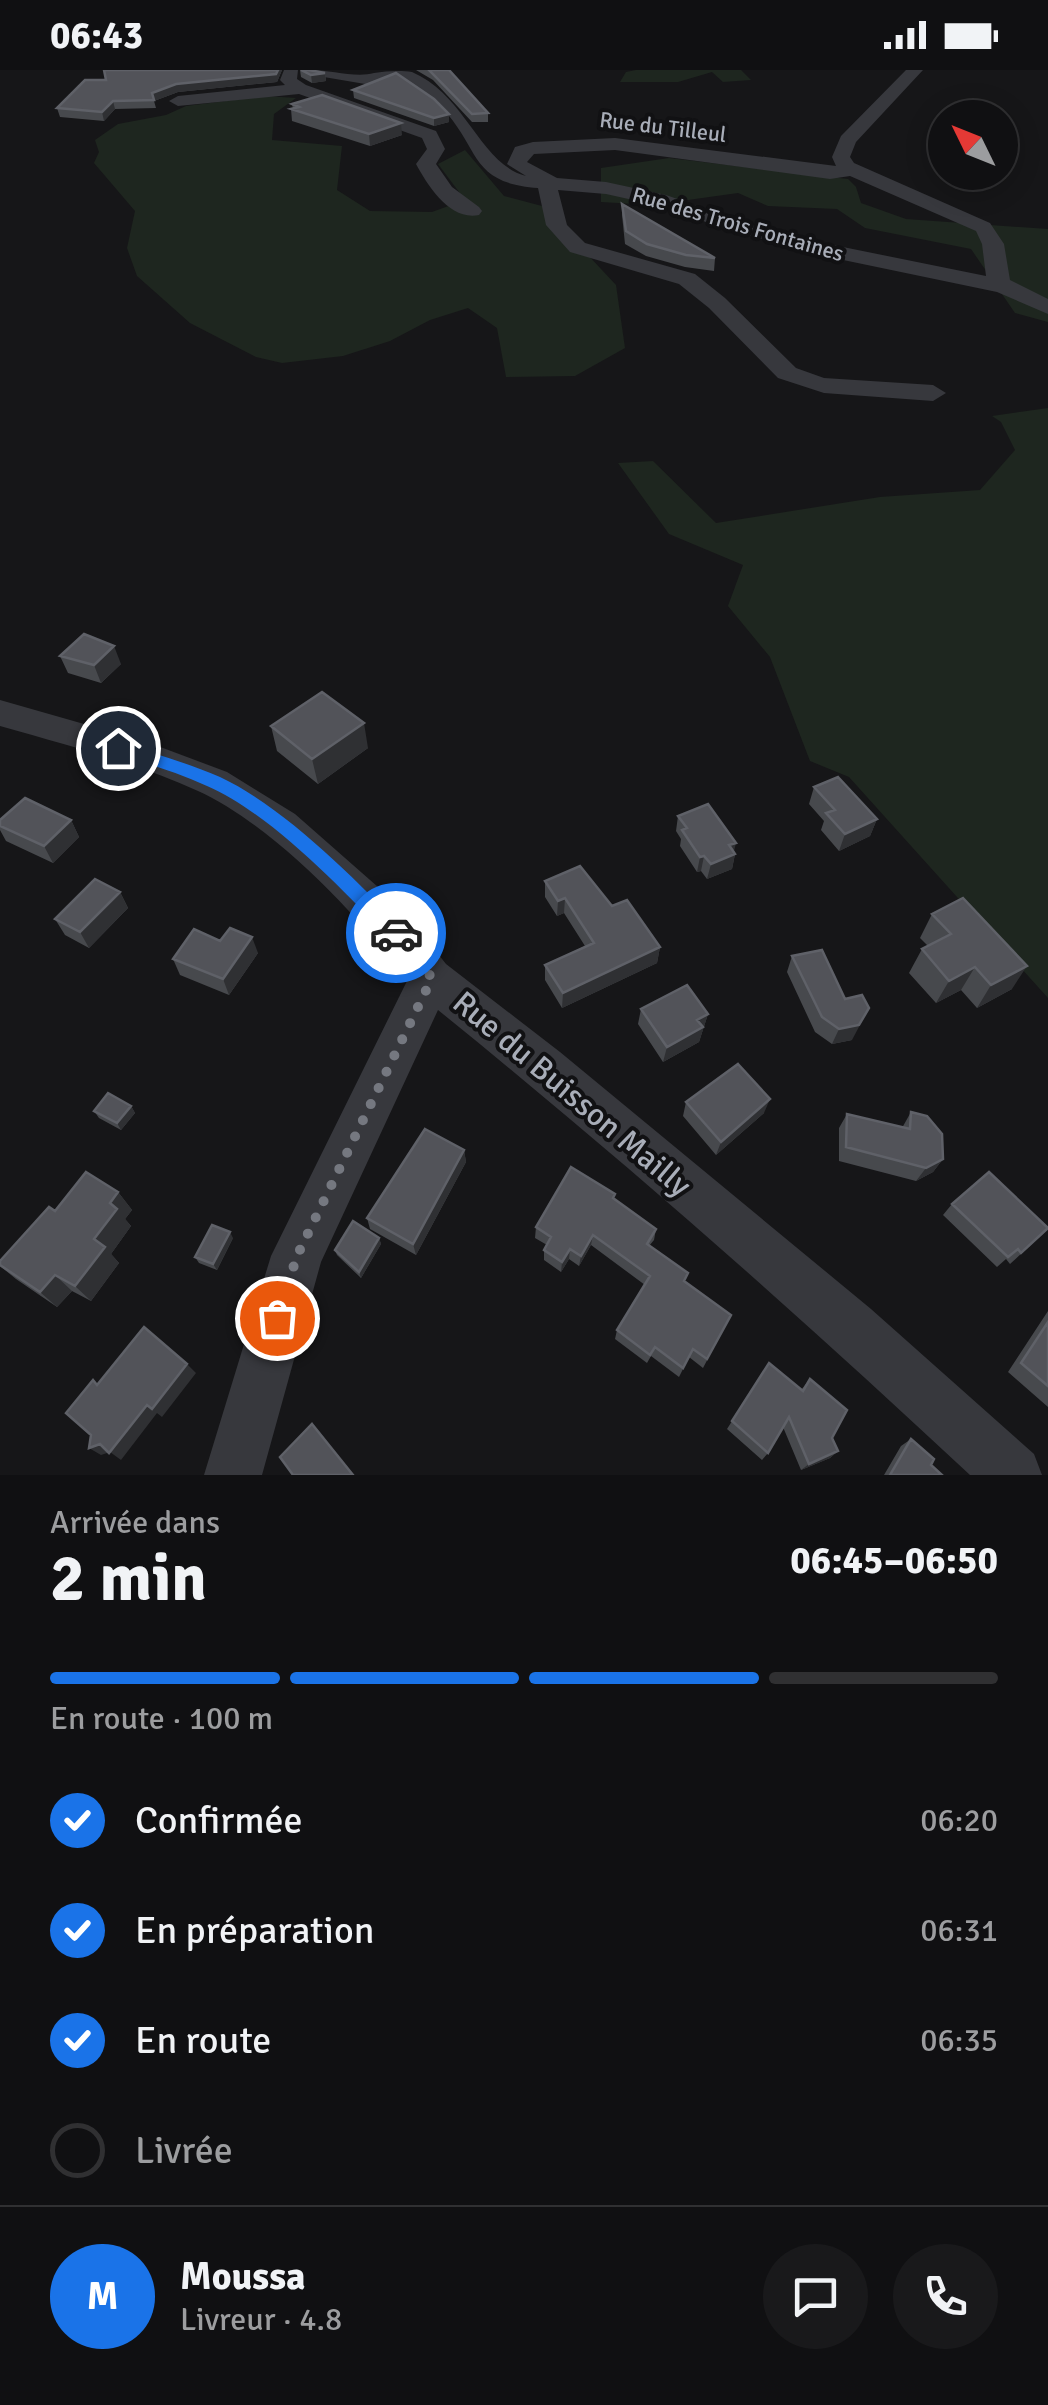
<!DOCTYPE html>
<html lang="fr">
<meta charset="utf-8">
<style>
body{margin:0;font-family:Signika,sans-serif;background:#19191b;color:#f1f3f6;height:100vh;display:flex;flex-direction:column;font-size:38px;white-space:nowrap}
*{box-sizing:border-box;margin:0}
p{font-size:32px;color:#9c9d9f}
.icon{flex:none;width:55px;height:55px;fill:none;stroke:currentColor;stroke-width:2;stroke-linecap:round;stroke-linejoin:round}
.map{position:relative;height:1405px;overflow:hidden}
.details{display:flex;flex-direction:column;background:#101012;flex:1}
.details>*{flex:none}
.needle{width:65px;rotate:313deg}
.controls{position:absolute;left:928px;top:30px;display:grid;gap:20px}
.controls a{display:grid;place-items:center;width:90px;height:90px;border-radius:50%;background:#101012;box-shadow:0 5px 25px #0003,0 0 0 2px #303032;font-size:50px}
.pin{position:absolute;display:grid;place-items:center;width:85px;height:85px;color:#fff;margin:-42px;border:5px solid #fff;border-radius:50%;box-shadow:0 2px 10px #0007}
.courier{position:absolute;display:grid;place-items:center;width:100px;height:100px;margin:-50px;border:8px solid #1a73e8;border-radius:50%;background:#fff;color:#222;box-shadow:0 2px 12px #0007}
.headline em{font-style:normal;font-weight:700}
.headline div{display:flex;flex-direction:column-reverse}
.headline{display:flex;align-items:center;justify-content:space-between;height:170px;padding:0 50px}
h1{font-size:65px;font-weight:700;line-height:75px}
.bar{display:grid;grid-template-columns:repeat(4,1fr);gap:15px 10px;align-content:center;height:120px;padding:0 50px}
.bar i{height:12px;border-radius:8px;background:#303032}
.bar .on{background:#1a73e8}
.bar p{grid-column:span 4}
.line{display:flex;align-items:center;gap:25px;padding:0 50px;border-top:2px solid #303032}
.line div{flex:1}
.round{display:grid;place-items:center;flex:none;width:105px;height:105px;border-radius:52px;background:#19191b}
ol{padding:0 50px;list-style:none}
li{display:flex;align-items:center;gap:30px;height:110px}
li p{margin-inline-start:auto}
li .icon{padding:10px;border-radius:50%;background:#1a73e8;color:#fff;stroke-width:4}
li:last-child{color:#9c9d9f}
li i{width:55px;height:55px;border:5px solid #303032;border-radius:50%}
.status{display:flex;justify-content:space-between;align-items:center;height:70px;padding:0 50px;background:#101012;direction:ltr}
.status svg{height:28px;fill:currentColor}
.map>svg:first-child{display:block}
.green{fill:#1e261f}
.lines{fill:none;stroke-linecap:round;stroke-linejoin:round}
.minor{fill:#37383d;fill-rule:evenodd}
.wall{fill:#47494d}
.shaded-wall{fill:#2f3033}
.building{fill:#525359;stroke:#5f6168;stroke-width:2.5}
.route{fill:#1a73e8}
.done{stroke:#757880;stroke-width:10;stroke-dasharray:0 18}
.labels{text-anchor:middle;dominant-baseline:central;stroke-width:8;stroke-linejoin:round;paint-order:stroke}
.far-street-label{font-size:22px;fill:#a8adb8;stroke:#111113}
.near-street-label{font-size:32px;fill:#a8adb8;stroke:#111113}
</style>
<div class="status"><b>06:43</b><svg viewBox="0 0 49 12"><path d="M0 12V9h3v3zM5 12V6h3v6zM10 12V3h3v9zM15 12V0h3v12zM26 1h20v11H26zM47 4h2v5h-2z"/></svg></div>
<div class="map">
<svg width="1048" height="1405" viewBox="0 0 1048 1405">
<rect width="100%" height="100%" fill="#161618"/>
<path class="green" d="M636,0H741L751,10L723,12L712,2L678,12H620L626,2Z
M266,26L296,28L274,44L272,70L342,76L337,120L370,141L432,142L465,130L438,94L465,80L504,126L542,136L616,215L625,278L575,306L506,307L497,258L468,238L430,250L390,271L343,286L282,293L256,287L190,253L137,206L127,178L135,141L94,93L99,82L95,70L118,54L166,45L186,36Z
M669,88L848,109L856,117L861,133L906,149L1048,159V252L1015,243L971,179L865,158L837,139L768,136L738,123L652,135L601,132V98Z
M1048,338V928L849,707L810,691L770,587L728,536L743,495L669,464L618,393L653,391L716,453L880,427L980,420L1015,380L1001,352L992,346Z"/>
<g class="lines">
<path class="minor" d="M284,0H298L297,9L306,15L436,61L445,79L436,94L452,117L479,137L482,141L479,145C450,151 428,116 416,94L427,79L422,68L299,24L178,36L169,31L178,26L285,15L280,10Z
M311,0C330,0 356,8 374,3C386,1 401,0 412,2C466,25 480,94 526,106L507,94L515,77L533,72L615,68L836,96L832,87L841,66L906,0H923L856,72L850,87L854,93L990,153L1004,174L1010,210L1048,229V244L997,222L824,186L729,160L660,136L606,124L558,120L567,155L585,173L695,204L725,228L796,298L824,308L933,315L946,323L933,331L824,323L778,308L709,238L679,214L570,182L546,155L538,118C469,113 481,79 442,38C430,26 411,16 397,6L371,15L312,5ZM615,80L830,109L850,106L976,161L982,174L986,206L833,175L743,152L666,125L606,112L557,108L527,92L534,84Z
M0,630L147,672L227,702L295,744L403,839L446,894L560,982L871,1239L1034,1384L1042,1405H970C798,1244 621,1088 438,940L321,1192L262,1405H204L271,1186L407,911C360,846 271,754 198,721C135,692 66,675 0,656Z"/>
</g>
<path class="wall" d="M104,0H282L277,12L178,22L154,31L156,38L115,39L104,51L60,47L57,38L106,10Z
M300,0L325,3L326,11L312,13L301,7Z
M416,0H449L488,43V52H472L433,10Z
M353,20L449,44V52L434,56L354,28Z
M292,34L402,65L370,76L292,51L291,39H293Z
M622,134L715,188L714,201L685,197L646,186L625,174L622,145Z
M60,586L121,594L101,613L68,603Z
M271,656L368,678L318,714L277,681Z
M814,717L877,749L870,766L839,781L821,760L824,751L809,734Z
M678,746L734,781L735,784L732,799L707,809L701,801L697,802L680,776L681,769L676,761Z
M0,750H71L79,767L53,793L6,771L0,760Z
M545,811L612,836L660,877L657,893L562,938L545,910V895L585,876L564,843L557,846L545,827Z
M120,822L128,838L89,878L65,865L55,849Z
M932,844L1012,919L977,938L961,920L936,933L909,903L922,879L928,876L920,868Z
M220,871L258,883L229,925L180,905L173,889Z
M792,886L852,970L832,974L815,962L787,902Z
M641,939L708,944L699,972L663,992L638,954Z
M686,1032L764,1043L716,1085L683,1046Z
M131,1036L135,1043L121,1060L99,1048L94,1041Z
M911,1042L943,1089L933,1102L916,1111L839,1091V1058L847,1044L902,1058Z
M464,1080L466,1092L416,1185L370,1159L367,1148Z
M118,1122L132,1140L125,1149L131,1156L111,1184L119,1193L91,1231L72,1221L57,1237L16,1209L0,1196L55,1141Z
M615,1124L614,1129L656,1159L654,1170L649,1176L685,1211L731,1245L703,1298L689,1287L679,1307L651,1286L647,1293L615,1269L617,1260L645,1215L591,1175L579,1196L569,1189L561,1202L544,1190V1180L547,1175L535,1168L536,1157Z
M952,1134L1048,1159L1010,1194L1006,1189L997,1197L943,1145Z
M233,1168L217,1200L199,1193L195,1187Z
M379,1168L381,1174L361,1208L337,1185L335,1180Z
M1048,1241V1337L1008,1302Z
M769,1293L801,1320L810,1309L838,1381L830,1388L801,1400L783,1357L768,1383L762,1390L727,1359Z
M911,1369L931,1395L942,1405H884L901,1376Z"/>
<path class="shaded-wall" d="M282,0L277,12L178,22L154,31L152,23L176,14Z
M325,3L326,11L312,13L311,5Z
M113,31L115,39L104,51L102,42Z
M449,44V52L434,56V48Z
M401,53L402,65L370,76L369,64Z
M114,576L121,594L101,613L94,595Z
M364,653L368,678L318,714L312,689Z
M877,749L870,766L839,781L845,764Z
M71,750L79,767L53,793L44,776Z
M736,773L733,785L735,784L732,799L707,809L711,794L729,775Z
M704,786L701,801L697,802L700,787Z
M120,822L128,838L89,878L80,862Z
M565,828L564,843L557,846L558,831Z
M252,867L258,883L229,925L223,909Z
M660,877L657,893L562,938L563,923Z
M1027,896L1012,919L977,938L991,915Z
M975,897L961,920L936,933L949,911Z
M869,938L852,970L832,974L839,959Z
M708,944L699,972L663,992L667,977L697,950Z
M770,1029L764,1043L716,1085L721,1072Z
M131,1036L135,1043L121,1060L117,1053Z
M464,1080L466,1092L416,1185L413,1174Z
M943,1089L933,1102L916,1111L926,1098Z
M118,1122L132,1140L125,1149L131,1156L111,1184L119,1193L91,1231L75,1216L110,1133Z
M230,1162L233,1168L217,1200L213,1194Z
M593,1165L591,1175L579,1196L581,1186Z
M379,1168L381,1174L361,1208L359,1202Z
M570,1179L569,1189L561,1202L562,1192Z
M55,1205L72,1221L57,1237L40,1222Z
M187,1294L196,1303L162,1347L152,1339Z
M147,1335L157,1343L121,1390L110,1382L101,1385L89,1378Z
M838,1381L830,1388L801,1400L809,1394Z"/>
<path class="building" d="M104,0H278L276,4L176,14L152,23L154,30L113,31L102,42L57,38L85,10H106Z
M301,0H309L325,3L311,5Z
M429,0H449L488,43L472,44Z
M396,3L434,29L449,44L434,48L353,20Z
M322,25L401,53L369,64L291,39L299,37L292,34Z
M622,134L715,188L686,185L647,174L626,161Z
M84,564L114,576L94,595L60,586Z
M322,622L364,653L312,689L271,656Z
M838,707L877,749L845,764L826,743L835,740L814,717Z
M25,728L71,750L44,776L0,756V750Z
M708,734L736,773L729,775L735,784L711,794L704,786L700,787L682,760L687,758L678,746Z
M580,796L612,836L627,830L660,877L563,923L545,895L594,873L565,828L558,831L545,811Z
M95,809L120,822L80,862L55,849Z
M963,828L1027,896L991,915L975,897L949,911L922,879L951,864L932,844Z
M230,858L252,867L223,909L173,889L194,859L220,871Z
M822,880L845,929L862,925L869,938L859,955L839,959L822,947L792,886Z
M687,915L708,944L697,950L703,957L667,977L641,939Z
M738,994L770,1029L721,1072L686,1032Z
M108,1023L131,1036L117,1053L94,1041Z
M911,1042L927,1046L942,1064L943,1089L926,1098L846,1077L847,1044L910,1059Z
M425,1059L464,1080L413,1174L367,1148Z
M571,1097L615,1124L613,1128L656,1159L647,1174L688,1203L684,1211L731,1245L707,1289L693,1279L683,1298L655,1277L650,1285L617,1260L650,1206L593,1165L581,1186L570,1179L562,1192L544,1180L551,1167L536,1157Z
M86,1102L118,1122L110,1133L117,1139L94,1169L105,1177L75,1216L55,1205L40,1222L0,1195V1191L49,1137L55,1141Z
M989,1102L1048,1158L1021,1183L1018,1179L1008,1187L952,1134Z
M353,1151L379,1168L359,1202L335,1180Z
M212,1155L230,1162L213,1194L195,1187Z
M1048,1252V1316L1021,1293Z
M144,1257L187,1294L152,1339L147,1335L109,1383L100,1374L89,1378L91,1365L66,1343L93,1310L97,1315Z
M769,1293L803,1321L810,1309L847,1340L832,1368L838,1381L809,1394L789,1347L768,1383L732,1351Z
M312,1354L353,1405H293L280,1387Z
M911,1369L934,1389L931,1395L942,1405H890Z"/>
<path class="route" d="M118,672C152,683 188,693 220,707C284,737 353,807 403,858V869H390C341,818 271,744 207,716C177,702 144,693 113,682L110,678Z"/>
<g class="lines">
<path class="done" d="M277,1248L297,1186L432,908L396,863"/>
</g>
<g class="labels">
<g class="far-street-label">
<text transform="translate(663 57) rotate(7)">Rue du Tilleul</text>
<text transform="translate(738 154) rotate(16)">Rue des Trois Fontaines</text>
</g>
<g class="near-street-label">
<text transform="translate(572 1024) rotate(40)">Rue du Buisson Mailly</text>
</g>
</g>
</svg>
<div class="controls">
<a><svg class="needle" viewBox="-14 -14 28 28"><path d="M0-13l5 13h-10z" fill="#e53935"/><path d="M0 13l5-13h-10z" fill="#9c9d9f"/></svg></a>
</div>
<div class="pin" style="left:277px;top:1248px;background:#ea580c"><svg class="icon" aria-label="bag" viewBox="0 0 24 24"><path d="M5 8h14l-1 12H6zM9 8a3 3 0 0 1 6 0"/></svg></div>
<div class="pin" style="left:118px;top:678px;background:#1f2937"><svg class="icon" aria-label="home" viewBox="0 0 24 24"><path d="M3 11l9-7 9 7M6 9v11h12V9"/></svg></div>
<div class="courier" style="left:396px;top:863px"><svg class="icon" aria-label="car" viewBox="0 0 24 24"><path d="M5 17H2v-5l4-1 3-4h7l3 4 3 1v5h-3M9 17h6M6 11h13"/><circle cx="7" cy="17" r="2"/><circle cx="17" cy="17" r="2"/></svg></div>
</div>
<section class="details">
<div class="headline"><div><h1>2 min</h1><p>Arrivée dans</p></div><em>06:45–06:50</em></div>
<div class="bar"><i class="on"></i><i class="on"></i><i class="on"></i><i></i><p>En route · 100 m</p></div>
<ol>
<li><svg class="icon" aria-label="check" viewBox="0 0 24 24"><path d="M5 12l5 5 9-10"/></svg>Confirmée<p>06:20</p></li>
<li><svg class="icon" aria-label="check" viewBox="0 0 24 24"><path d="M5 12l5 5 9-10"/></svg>En préparation<p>06:31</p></li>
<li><svg class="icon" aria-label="check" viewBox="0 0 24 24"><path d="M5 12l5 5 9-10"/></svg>En route<p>06:35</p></li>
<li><i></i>Livrée</li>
</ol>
<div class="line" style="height:180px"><b class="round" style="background:#1a73e8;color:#fff">M</b><div><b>Moussa</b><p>Livreur · 4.8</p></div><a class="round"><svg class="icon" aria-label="chat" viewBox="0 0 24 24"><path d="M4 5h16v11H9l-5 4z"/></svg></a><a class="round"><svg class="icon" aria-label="phone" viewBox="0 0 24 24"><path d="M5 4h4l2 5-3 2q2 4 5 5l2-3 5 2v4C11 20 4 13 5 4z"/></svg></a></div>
</section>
